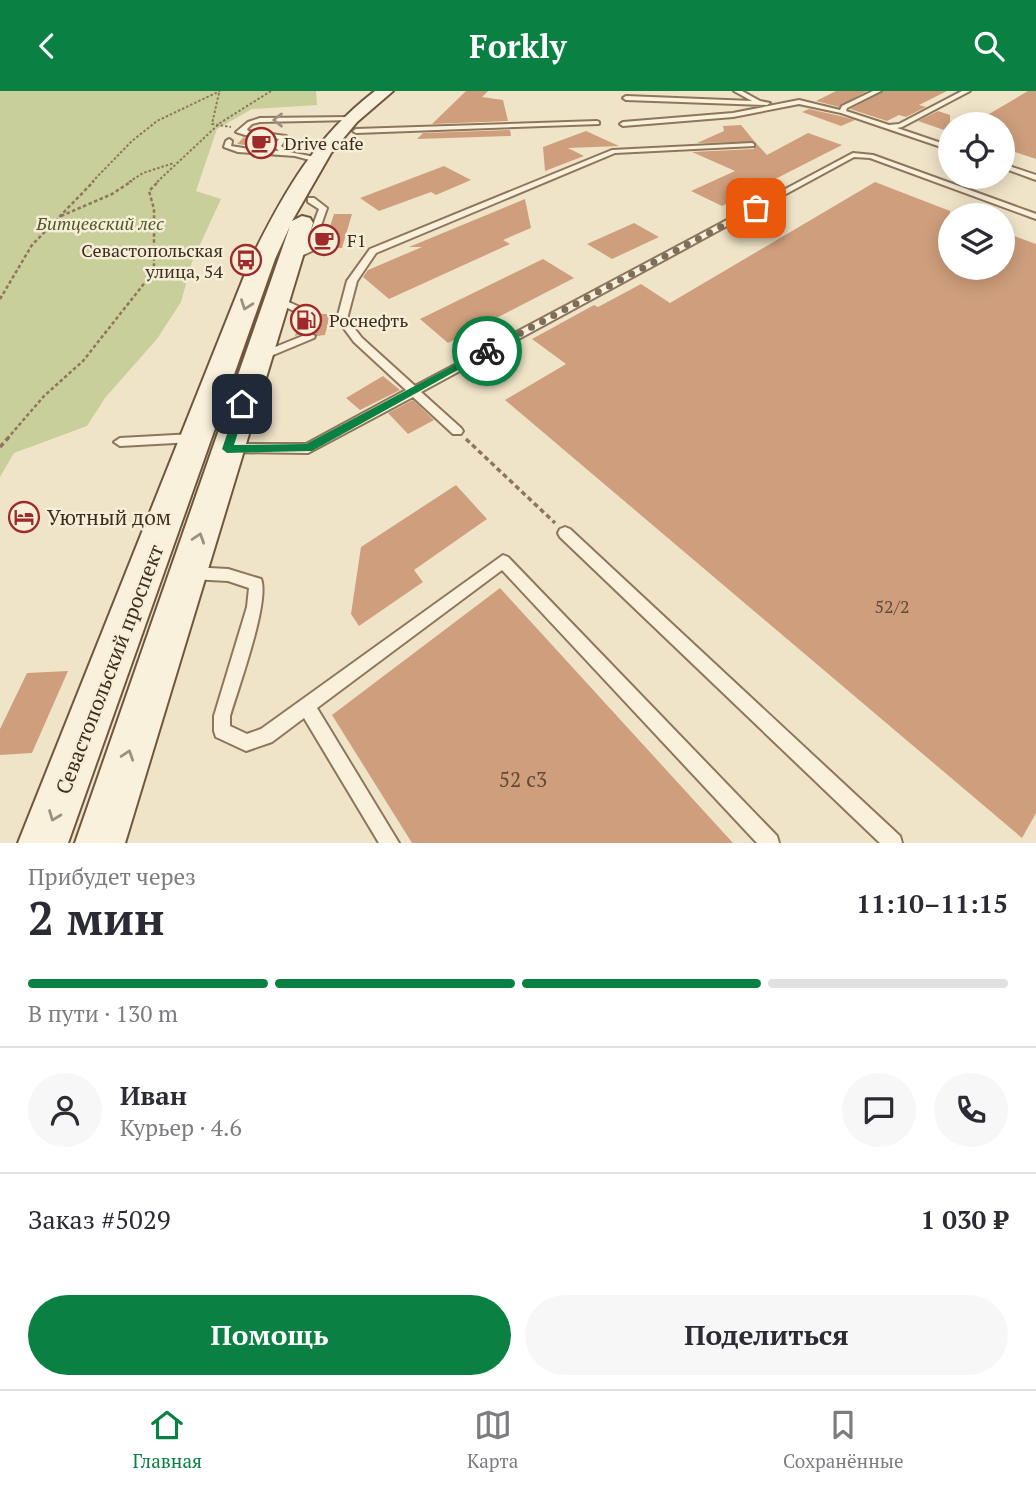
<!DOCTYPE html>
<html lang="ru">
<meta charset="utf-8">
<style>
body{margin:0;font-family:"PT Serif",serif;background:#f7f7f7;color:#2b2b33;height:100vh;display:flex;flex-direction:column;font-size:26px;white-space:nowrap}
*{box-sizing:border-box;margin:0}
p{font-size:23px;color:#7c7c81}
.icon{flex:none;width:38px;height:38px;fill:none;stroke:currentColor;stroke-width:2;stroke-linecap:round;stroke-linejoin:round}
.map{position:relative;height:752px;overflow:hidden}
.panel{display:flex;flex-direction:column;background:#fff;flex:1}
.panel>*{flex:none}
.fabs{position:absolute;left:938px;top:21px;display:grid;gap:14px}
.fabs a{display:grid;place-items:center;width:77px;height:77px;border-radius:50%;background:#fff;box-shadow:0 4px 18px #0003;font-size:35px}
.pin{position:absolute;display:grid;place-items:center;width:60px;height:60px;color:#fff;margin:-30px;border-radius:14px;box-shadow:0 4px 10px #0006}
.courier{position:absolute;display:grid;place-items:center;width:70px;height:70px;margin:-35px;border:5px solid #0b8043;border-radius:50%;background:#fff;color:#222;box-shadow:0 2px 9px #0007}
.head em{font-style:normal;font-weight:700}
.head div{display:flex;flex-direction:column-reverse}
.head{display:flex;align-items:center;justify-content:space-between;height:119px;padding:0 28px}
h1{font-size:46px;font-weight:700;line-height:52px}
.bar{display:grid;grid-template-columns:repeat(4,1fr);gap:10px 7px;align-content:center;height:84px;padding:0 28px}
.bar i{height:9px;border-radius:5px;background:#e1e1e2}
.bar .selected{background:#0b8043}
.bar p{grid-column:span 4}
.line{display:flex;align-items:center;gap:18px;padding:0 28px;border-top:2px solid #e1e1e2}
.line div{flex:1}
.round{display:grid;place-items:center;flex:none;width:74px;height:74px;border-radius:37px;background:#f7f7f7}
.button{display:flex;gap:14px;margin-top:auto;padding:14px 28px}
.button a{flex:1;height:80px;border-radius:42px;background:#0b8043;color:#fff;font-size:28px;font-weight:700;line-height:80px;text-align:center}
.button a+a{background:#f7f7f7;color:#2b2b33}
header{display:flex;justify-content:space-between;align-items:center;height:91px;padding:0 28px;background:#0b8043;color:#fff;font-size:32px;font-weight:700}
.dock{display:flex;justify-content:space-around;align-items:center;height:98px;border-top:2px solid #e1e1e2;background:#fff;font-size:19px;color:#7c7c81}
.dock a{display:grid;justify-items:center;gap:4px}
.dock .selected{color:#0b8043}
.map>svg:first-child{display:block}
.green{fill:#c9cf9b}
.building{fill:#cf9f7d}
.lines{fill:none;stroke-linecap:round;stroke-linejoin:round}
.service-casing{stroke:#8d765c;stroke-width:4}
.secondary-casing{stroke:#6f573f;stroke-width:4}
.path-far2{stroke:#8d765c;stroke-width:2;stroke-dasharray:2.5 2;stroke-linecap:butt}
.path-far1{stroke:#8d765c;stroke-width:2.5;stroke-dasharray:3.5 2.5;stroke-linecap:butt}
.path{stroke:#8d765c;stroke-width:3.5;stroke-dasharray:5 3.5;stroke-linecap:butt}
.service{fill:#faf1dc;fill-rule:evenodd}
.secondary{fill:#faf1dc;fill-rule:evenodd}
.oneway{stroke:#9c907e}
.route{fill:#0b8043}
.done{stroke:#7c6e5b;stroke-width:7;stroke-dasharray:0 12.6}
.labels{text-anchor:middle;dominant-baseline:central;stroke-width:5;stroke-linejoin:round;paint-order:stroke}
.far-poi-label{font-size:18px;fill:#3d2e20;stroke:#f7eed8;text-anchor:start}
.far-park-label{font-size:18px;font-style:italic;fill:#4d5a26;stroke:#f7eed8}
.number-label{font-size:18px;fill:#624a37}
.poi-label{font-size:21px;fill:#3d2e20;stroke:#f7eed8;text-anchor:start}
.street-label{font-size:21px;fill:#3d2e20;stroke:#f7eed8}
.near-number-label{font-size:21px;fill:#624a37}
</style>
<header><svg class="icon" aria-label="back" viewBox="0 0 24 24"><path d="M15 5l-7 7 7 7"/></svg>Forkly<svg class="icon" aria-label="search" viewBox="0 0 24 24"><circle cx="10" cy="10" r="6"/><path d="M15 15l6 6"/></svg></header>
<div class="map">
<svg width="1036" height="752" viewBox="0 0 1036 752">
<rect width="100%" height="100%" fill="#f0e4c8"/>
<path class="green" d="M0,0H316L317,14L252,18L217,38L196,100L221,108L192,171L181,211L157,248L105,307L87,335L14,362L0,386Z"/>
<path class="building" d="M466,0H488L482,6L503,9L508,30L432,33Z
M836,0H867L839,16L816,10Z
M883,0H947L919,14L926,16L906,26L899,24L887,30L850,18Z
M1028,0H1036V68L1003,57V33H972Z
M809,18L840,25L855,29L841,35L802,21Z
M938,20L950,24V41L918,30Z
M741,34L755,51L697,52L724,40L723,35Z
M510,39L511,45L417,48L423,42Z
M586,40L619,55L568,57L584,65L545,80L543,56Z
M808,42L842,54L722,115L691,100L735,80L692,61L754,58L755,51L767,64Z
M244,46L245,47L273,50L267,57L237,53Z
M444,75L471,89L436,104L431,101L379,120L360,107Z
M875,91L950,120V177H1003V141L1036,153V722L1022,747L505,309L566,273L532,248L594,214L598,216L641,193L670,212Z
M525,108L531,137L503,149L510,153L389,208L363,186L368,179L422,156H409Z
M334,123H352L342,157H323Z
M634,132L659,146L612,168L587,153Z
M543,168L574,187L448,252L420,228Z
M316,223H330L325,244L317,245L309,240L295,245L300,226L311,228Z
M383,285L400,299L360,319L346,307Z
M413,309L434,329L408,343L388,322Z
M456,394L487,428L414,479L423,491L359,535L351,523L361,456Z
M500,497L733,752H412L332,624Z
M68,580L32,662L0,664V638L27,582Z"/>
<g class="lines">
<g class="service-casing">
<path id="service" d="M734,0H742L760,10L770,12L767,14L626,9L623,7L626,5L752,10Z
M873,0H881L847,17L846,20L889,34L899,33L962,0H970L902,36L897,37L950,55V59L841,22L799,13L733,26L623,35L620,33L623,31L733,22L799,9L840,19L842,15Z
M351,26L354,28L353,29L260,31L252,33L247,38L248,40L286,45L287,46L281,55L289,61L320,67V71H317L295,65L238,61L224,56L226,50L229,48L232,50L231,55L249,58L279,60L274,55L279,48L245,44L236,41L248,31L260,27Z
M597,30L599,31V33L356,42L353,40L356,38Z
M752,52L754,53V55L615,62L376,162L357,190L347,228L362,247L415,295L853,62L873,64L1036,123V128L870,67L854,66L421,301L461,337L463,340L461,343H453L413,306L308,362L224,361L222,358L224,355L228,353H306L406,299L354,251L337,228L347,190L370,158L612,59Z
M1003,73L1036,84V89L1003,77Z
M308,107H314L327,117L312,160L292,169H286V165L304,158L319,118L308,111Z
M275,205L311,221L313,223L311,225H305L272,210L270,208Z
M310,242L315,245L314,247L266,267L262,268L257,265L258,263Z
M193,343L199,347L193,351L120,355L114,351L120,347Z
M565,436L570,438L900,745L902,752H880L560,446L558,442L560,438Z
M503,464L508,466L777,745L779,752H757L502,479L317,617L399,752H379L304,627L272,651L246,660L216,646L214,640V625L247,516L249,497L228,490L191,488L186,486L184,482L186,478L191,476L228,478L261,488C270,510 238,598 230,625V635L247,643L261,638Z"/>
</g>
<g class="secondary-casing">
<path id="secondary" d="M375,0H393L357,31L331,62L292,130L302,125L310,127L313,132L125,752H75L290,135L275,168L68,752H18L251,168C284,101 315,46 375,0Z"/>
</g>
<path class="path-far2" d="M219,2L212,33L231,36
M92,91L132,50L157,30L220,0
M129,91L143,82L174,72
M157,91L220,32L271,0"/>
<path class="path-far1" d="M61,125L112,103L132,90
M0,208L32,154L94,90
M7,348L44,305L83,270L154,180V118L149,100L159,90"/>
<path class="path" d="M466,348L555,432
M0,356L9,346"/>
<use href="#service" class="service"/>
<use href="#secondary" class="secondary"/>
</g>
<defs><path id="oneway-chevron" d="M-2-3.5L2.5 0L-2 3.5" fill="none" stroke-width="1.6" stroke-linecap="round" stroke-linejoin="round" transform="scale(1.75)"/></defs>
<g class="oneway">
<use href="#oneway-chevron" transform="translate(278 29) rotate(-180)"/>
<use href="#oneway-chevron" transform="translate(246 214) rotate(110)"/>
<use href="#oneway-chevron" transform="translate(199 447) rotate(-72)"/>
<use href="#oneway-chevron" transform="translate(128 664) rotate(-72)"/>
<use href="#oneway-chevron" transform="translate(54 725) rotate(111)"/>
</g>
<path class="route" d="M484,258L492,260L312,360L227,362L222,358L238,311L247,313L234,354L306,353Z"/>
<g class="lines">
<path class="done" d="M487,260L756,117"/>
</g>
<defs>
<g id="cafe-ring" transform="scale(1.575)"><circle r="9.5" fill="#f7eed8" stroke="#9e2a2b" stroke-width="1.5"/><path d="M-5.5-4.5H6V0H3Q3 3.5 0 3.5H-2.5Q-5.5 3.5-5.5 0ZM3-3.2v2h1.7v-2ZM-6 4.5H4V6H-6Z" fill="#9e2a2b"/></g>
<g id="bus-ring" transform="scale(1.575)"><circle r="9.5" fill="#f7eed8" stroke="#9e2a2b" stroke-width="1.5"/><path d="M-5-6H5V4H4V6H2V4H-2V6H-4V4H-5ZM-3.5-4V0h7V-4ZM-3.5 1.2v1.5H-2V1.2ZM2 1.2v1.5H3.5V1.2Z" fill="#9e2a2b"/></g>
<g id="fuel-ring" transform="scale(1.575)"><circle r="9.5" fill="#f7eed8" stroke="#9e2a2b" stroke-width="1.5"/><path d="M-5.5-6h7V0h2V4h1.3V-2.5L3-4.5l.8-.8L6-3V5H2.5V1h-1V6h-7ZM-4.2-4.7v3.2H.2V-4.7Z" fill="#9e2a2b"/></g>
<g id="hotel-ring" transform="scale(1.575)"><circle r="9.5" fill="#f7eed8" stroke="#9e2a2b" stroke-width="1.5"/><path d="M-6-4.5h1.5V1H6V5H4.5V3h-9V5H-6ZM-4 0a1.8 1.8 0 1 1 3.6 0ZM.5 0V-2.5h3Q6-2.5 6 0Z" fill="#9e2a2b"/></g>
</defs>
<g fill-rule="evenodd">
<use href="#cafe-ring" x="261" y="52"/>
<use href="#cafe-ring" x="324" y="149"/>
<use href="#bus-ring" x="246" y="169"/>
<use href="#fuel-ring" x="306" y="229"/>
<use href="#hotel-ring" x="24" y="426"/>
</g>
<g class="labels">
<g class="far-poi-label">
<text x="284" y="52">Drive cafe</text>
<text x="347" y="149">F1</text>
<text x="223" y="159" text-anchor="end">Севастопольская<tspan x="223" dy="21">улица, 54</tspan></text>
<text x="329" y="229">Роснефть</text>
</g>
<g class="far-park-label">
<text x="100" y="132">Битцевский лес</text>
</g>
<g class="number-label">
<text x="892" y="515">52/2</text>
</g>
<g class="poi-label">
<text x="47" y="426">Уютный дом</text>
</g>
<g class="street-label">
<text transform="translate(109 578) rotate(-69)">Севастопольский проспект</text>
</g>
<g class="near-number-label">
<text x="523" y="688">52 с3</text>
</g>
</g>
</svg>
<div class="fabs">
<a><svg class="icon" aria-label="locate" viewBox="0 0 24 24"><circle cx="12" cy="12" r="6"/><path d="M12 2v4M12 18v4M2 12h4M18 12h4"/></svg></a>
<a><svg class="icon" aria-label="layers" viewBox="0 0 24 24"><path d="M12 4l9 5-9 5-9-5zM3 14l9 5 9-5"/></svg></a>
</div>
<div class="pin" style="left:756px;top:117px;background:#ea580c"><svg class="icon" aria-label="bag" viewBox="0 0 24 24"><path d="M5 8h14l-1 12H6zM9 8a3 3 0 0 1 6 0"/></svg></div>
<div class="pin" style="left:242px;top:313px;background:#1f2937"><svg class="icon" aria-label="home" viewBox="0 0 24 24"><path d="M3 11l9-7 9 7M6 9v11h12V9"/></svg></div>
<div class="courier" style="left:487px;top:260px"><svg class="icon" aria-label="bike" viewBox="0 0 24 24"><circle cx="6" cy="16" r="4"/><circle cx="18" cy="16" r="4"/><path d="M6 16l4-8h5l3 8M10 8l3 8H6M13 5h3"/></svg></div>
</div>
<section class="panel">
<div class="head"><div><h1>2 мин</h1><p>Прибудет через</p></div><em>11:10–11:15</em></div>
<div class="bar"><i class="selected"></i><i class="selected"></i><i class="selected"></i><i></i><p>В пути · 130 m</p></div>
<div class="line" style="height:126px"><a class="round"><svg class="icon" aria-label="person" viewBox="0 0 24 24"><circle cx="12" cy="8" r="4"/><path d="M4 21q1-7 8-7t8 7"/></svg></a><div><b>Иван</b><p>Курьер · 4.6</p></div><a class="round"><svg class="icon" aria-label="chat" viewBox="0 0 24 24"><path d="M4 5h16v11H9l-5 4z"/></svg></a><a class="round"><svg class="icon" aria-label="phone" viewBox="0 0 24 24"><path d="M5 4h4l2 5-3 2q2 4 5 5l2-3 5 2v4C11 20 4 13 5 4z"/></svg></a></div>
<div class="line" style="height:91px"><div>Заказ #5029</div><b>1 030 ₽</b></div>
<div class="button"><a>Помощь</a><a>Поделиться</a></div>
</section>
<nav class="dock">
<a class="selected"><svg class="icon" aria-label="home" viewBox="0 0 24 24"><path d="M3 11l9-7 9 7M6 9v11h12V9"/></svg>Главная</a>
<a><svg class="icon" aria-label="map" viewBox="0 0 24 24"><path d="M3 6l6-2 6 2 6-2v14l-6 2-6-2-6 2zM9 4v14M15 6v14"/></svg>Карта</a>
<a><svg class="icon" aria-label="saved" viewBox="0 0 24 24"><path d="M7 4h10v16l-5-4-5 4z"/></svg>Сохранённые</a>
</nav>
